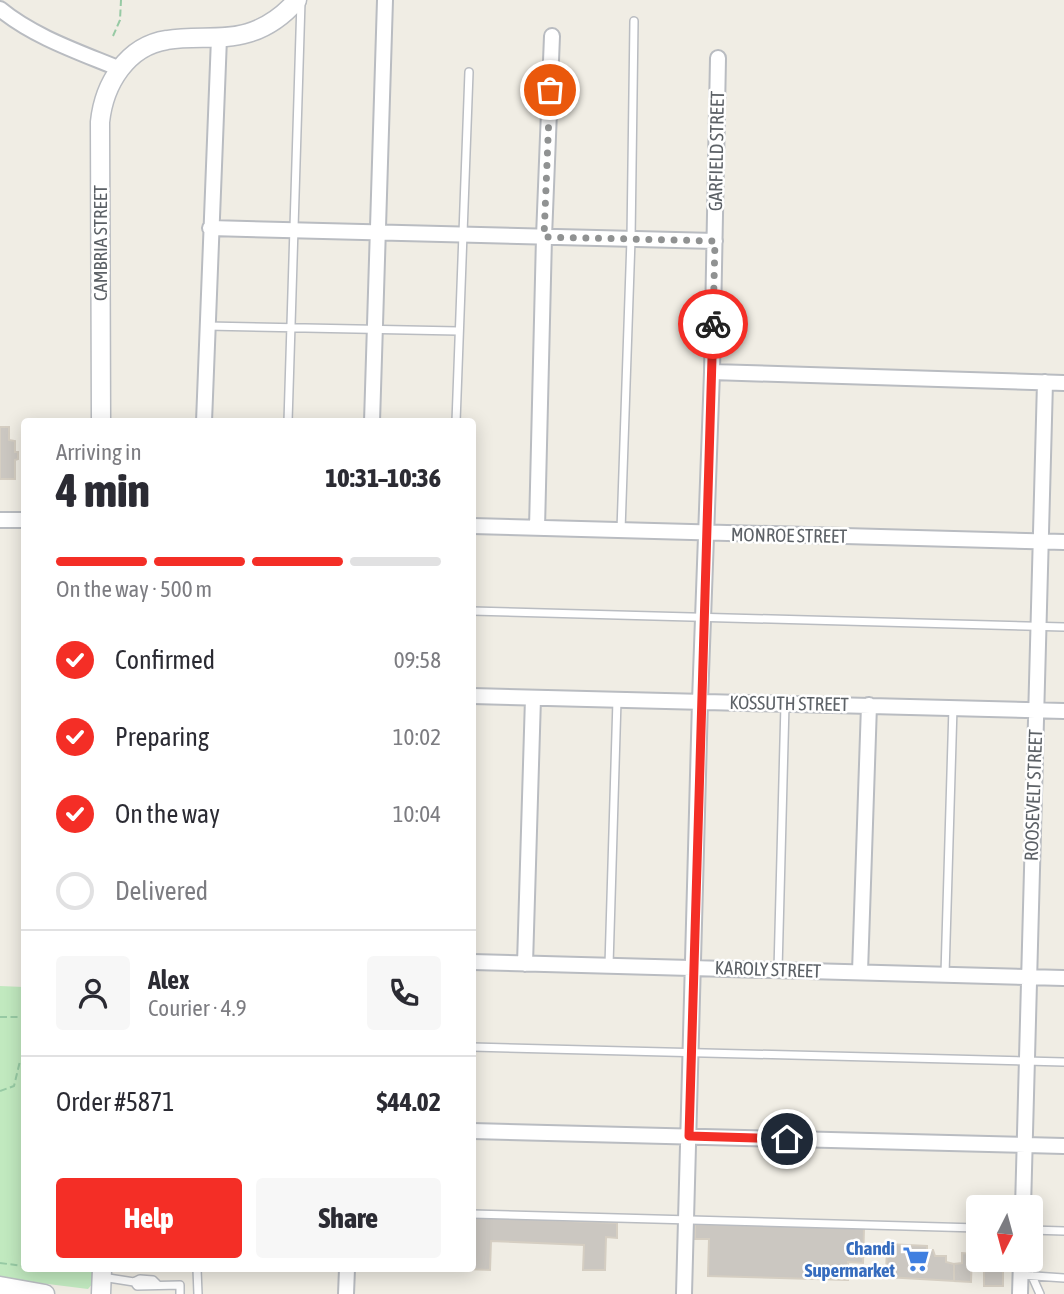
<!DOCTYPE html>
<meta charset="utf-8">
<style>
body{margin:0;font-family:"Asap Condensed",sans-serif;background:#f7f7f7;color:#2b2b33;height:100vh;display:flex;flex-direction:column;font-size:26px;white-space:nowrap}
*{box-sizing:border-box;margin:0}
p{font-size:23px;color:#7c7c81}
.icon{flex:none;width:38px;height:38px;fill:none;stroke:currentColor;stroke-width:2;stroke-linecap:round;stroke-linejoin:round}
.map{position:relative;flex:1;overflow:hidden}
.drawer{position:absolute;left:21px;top:418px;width:455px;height:854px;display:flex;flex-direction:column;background:#fff;border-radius:7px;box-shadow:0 4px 18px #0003}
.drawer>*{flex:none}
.needle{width:46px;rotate:186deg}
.tools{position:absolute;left:966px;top:1195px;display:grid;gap:14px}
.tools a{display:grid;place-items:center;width:77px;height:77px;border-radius:7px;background:#fff;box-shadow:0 4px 18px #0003;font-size:35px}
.pin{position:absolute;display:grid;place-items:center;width:60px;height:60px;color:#fff;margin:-30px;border:4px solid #fff;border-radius:50%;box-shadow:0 2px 7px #0007}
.courier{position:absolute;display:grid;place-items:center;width:70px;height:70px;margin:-35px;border:5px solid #f42e26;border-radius:50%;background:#fff;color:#222;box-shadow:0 2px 9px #0007}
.head em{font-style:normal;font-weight:800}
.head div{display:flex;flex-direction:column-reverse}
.head{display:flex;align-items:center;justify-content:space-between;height:119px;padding:0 35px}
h1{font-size:46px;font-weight:800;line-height:52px}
.bar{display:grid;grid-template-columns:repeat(4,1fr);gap:10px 7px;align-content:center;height:84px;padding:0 35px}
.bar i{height:9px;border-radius:5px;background:#e1e1e2}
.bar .current{background:#f42e26}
.bar p{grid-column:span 4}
.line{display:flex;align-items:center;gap:18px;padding:0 35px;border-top:2px solid #e1e1e2}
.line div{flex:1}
.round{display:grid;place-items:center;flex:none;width:74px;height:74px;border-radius:7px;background:#f7f7f7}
ol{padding:0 35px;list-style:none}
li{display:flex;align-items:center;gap:21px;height:77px}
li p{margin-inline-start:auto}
li .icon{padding:7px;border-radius:50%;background:#f42e26;color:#fff;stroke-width:4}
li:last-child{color:#7c7c81}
li i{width:38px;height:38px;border:4px solid #e1e1e2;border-radius:50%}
.button{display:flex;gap:14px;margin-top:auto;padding:14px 35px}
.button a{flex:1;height:80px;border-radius:7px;background:#f42e26;color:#fff;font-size:28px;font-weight:800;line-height:80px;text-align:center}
.button a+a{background:#f7f7f7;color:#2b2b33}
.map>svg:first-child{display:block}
.green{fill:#c1e9bf}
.building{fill:#cbc7c1;stroke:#d5cec2;stroke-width:2}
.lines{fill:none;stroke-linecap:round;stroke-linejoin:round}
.service-casing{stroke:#b9bcc1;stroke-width:10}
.minor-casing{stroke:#b9bcc1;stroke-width:18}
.tertiary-casing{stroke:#b9bcc1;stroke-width:21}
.path{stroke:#97caa4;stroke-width:2;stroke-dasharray:7 3.5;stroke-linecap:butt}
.service{stroke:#fff;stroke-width:7}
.minor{stroke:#fff;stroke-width:14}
.tertiary{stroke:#fff;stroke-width:18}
.done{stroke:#909292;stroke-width:7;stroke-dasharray:0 12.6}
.route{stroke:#f42e26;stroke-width:9}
.labels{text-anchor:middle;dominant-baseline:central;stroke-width:5;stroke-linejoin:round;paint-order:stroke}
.street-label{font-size:19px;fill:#5c6166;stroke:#fff}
.shop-label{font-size:19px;font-weight:bold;fill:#366cbe;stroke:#fff;text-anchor:end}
</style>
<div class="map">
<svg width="1064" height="1294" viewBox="0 0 1064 1294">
<rect width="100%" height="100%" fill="#f0ede4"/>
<path class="green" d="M0,986L24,987V1269H94L93,1283L88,1289L0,1278Z"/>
<path class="building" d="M0,427H9V440L15,441V452H18V459L15,460V479H0Z
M472,1217L617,1223V1238L606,1237L605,1270H583L584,1245L491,1241L490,1270L465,1269H472Z
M695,1224L864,1228L863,1263L848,1262V1280L708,1276L709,1239H695Z
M887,1244L927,1246V1250H933L935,1256H946V1262L954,1264V1281L886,1277Z
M962,1253L972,1254L971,1282L954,1281V1264L962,1263Z
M984,1260H1003V1286H984Z
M261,1269H333V1270H261Z"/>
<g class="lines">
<g class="service-casing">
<path id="service" d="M207,326L458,331
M288,422L301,1
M456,422L469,72
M621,530L631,239L634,21
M472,611L1064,627
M609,965L617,700
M778,970L785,704
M945,974L953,707
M472,1047L1064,1062
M472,1214L978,1228
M1031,1230L1064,1231
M197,1269L198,1294
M1020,1275L1064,1278
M1032,1276L1040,1294
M102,1277L134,1282L137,1286L180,1285V1294
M134,1282L140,1279L153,1280L158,1285"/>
</g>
<g class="minor-casing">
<path id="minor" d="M0,9C34,37 79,52 120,69
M210,228L715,241
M712,372L1064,383
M204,422L219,38
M372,422L385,0
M0,520H24
M472,526L1064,542
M537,528L544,237L552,36
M472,696L1064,711
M472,962L1064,978
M525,964L533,698
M860,972L869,705
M472,1131L1064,1146
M1023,1208L1045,382
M346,1294L347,1269
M684,1294L700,701L712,372L718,58
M1020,1294L1021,1260"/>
</g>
<g class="tertiary-casing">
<path id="tertiary" d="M101,422L100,122C104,84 127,46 167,40C194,35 222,41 248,33C268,27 284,15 297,0
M0,1286L45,1294
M101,1294L102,1269"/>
</g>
<path class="path" d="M113,36L120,20L121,0
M0,1017H24
M0,1091L14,1086L20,1061H24
M0,1263L24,1266"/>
<use href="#service" class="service"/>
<use href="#minor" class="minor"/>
<use href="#tertiary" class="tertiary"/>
</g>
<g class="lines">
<path class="done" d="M550,90L544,237L715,241L713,324"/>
<path class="route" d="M713,324L689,1136L787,1139"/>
</g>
<defs>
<g id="supermarket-bare" transform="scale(2.1)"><path d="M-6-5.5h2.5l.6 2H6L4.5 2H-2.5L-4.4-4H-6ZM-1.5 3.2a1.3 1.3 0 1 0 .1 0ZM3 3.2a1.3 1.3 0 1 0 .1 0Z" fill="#3f7fe0" stroke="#fff" stroke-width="2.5" paint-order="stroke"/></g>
</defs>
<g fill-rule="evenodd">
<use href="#supermarket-bare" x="916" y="1259"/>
</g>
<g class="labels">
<g class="street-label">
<text transform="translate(716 151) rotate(-89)">GARFIELD STREET</text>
<text transform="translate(100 243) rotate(-90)">CAMBRIA STREET</text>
<text transform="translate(789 535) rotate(1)">MONROE STREET</text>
<text transform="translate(789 703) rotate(1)">KOSSUTH STREET</text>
<text transform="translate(1033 795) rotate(-88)">ROOSEVELT STREET</text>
<text transform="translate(768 969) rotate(2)">KAROLY STREET</text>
</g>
<g class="shop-label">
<text x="895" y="1248">Chandi<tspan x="895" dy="22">Supermarket</tspan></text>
</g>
</g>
</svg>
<div class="tools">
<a><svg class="needle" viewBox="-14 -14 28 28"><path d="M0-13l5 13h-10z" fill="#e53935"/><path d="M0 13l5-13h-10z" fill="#7c7c81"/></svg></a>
</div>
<div class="pin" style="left:550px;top:90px;background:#ea580c"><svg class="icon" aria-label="bag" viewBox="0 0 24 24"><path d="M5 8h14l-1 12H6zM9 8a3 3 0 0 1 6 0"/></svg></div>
<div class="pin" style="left:787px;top:1139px;background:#1f2937"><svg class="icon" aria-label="home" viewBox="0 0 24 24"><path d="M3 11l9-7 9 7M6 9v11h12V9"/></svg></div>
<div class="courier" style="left:713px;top:324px"><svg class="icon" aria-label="bike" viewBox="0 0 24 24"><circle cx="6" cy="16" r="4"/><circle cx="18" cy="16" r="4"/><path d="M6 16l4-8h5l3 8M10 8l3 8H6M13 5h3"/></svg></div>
<section class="drawer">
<div class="head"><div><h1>4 min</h1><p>Arriving in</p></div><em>10:31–10:36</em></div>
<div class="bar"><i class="current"></i><i class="current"></i><i class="current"></i><i></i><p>On the way · 500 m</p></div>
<ol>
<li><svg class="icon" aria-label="check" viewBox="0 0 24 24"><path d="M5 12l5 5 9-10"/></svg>Confirmed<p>09:58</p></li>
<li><svg class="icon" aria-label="check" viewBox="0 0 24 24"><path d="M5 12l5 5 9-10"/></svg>Preparing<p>10:02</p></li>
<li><svg class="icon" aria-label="check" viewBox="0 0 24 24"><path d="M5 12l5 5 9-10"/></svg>On the way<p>10:04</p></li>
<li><i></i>Delivered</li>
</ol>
<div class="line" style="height:126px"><a class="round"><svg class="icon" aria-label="person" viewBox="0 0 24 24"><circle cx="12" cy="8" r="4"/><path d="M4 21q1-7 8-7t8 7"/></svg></a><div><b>Alex</b><p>Courier · 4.9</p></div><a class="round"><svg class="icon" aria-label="phone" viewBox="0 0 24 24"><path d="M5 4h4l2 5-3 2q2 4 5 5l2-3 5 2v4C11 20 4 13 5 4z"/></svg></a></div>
<div class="line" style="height:91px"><div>Order #5871</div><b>$44.02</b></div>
<div class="button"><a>Help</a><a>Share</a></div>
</section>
</div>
